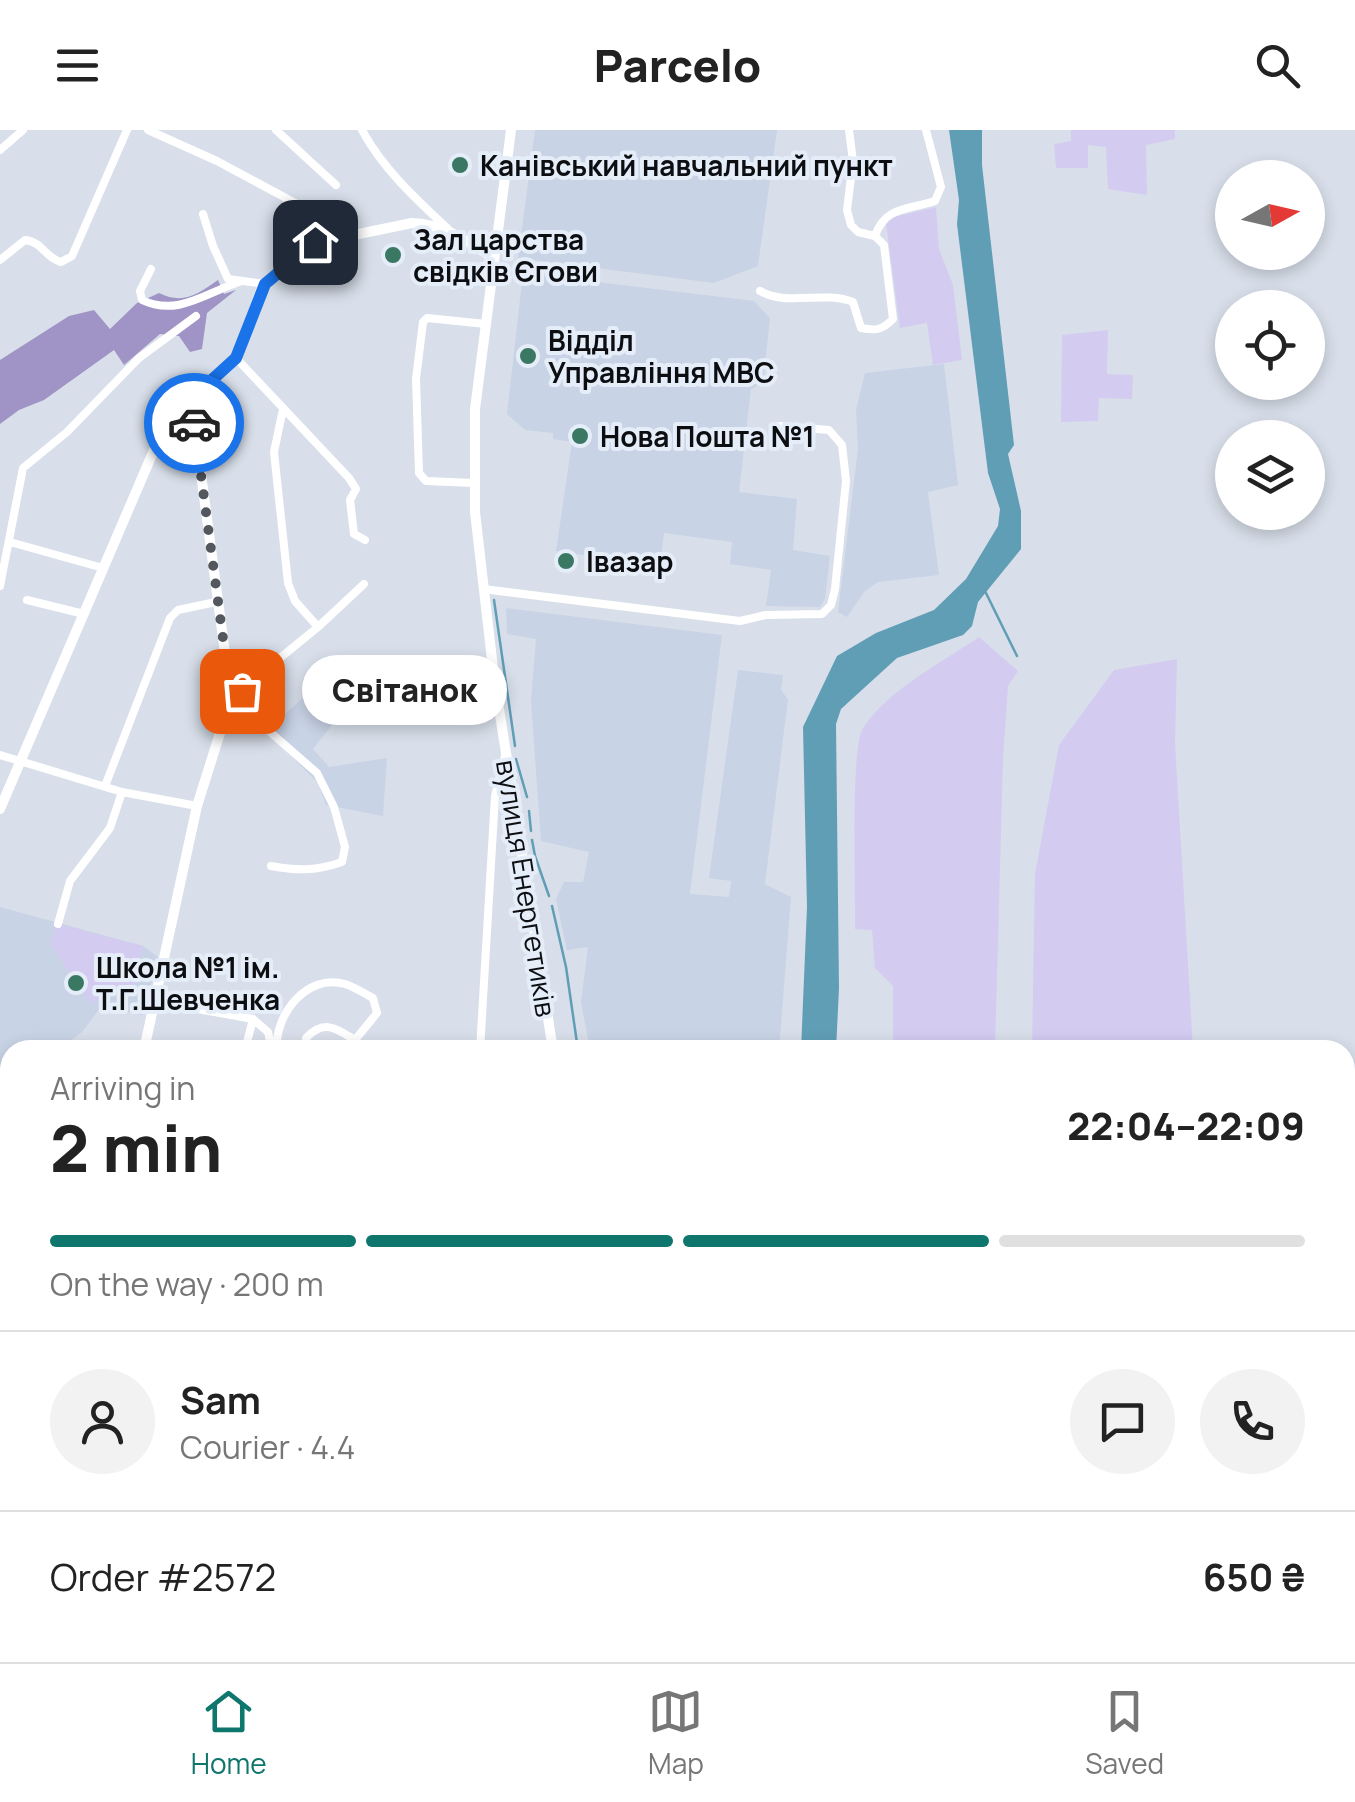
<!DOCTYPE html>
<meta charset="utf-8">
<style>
body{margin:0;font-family:Manrope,sans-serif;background:#f2f2f2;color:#222;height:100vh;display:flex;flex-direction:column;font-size:38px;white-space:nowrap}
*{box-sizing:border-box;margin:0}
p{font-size:32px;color:#767676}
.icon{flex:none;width:55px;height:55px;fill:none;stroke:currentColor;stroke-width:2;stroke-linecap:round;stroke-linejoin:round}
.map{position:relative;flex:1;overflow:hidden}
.panel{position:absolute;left:0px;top:910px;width:1355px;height:622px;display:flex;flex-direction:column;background:#fff;border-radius:30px 30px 0 0;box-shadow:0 5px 15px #0003}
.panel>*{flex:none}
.needle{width:65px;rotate:82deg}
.tools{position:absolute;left:1215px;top:30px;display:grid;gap:20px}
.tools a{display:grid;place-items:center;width:110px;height:110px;border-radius:50%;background:#fff;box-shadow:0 5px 15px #0003;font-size:50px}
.pin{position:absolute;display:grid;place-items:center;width:85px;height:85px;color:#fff;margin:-42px;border-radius:20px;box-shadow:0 5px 15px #0006}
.courier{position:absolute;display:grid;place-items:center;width:100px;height:100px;margin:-50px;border:8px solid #1a73e8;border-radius:50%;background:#fff;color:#222;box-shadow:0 2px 12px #0007}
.bubble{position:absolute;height:70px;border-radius:35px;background:#fff;box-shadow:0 5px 15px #0003;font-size:32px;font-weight:800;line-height:70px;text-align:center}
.summary em{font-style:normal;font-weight:800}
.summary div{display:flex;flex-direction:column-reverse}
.summary{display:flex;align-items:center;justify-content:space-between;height:170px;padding:0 50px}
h1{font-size:65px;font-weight:800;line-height:75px}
.bar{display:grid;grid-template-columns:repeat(4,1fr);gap:15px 10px;align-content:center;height:120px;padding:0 50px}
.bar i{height:12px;border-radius:8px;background:#e0e0e0}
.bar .active{background:#0f766e}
.bar p{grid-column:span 4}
.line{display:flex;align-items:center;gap:25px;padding:0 50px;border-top:2px solid #e0e0e0}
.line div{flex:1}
.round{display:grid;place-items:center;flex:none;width:105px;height:105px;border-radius:52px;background:#f2f2f2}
header{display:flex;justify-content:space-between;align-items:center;height:130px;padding:0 50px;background:#fff;font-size:45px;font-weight:800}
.tabs{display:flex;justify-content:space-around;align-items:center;height:140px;border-top:2px solid #e0e0e0;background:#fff;font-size:28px;color:#767676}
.tabs a{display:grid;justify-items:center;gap:5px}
.tabs .active{color:#0f766e}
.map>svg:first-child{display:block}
.built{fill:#c8d3e5}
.green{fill:#d3cbf0}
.forest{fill:#9f94c5}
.water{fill:#609eb5}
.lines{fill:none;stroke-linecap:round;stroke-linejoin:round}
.stream{stroke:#609eb5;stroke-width:2.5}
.street{stroke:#fff;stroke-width:8}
.secondary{stroke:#fff;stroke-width:10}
.done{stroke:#53575e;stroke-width:10;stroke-dasharray:0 18}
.route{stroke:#1a73e8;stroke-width:12}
.poi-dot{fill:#3b7863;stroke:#e5edf8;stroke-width:4}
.labels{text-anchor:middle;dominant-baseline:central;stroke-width:8;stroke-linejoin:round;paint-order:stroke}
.poi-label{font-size:28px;font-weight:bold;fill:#0c0e12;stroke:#e5edf8;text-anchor:start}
.street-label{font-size:28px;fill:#0c0e12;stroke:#e5edf8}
</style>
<header><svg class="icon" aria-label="menu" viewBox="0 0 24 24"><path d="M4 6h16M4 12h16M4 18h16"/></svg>Parcelo<svg class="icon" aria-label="search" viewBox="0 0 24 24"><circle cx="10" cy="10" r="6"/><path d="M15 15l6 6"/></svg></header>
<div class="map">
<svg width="1355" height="1532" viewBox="0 0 1355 1532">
<rect width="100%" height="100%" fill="#d8dfea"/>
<path class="built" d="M535,0H777L758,136L714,153L518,128Z
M523,143L754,171L770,188L763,253L751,259L739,362L797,369L793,420L830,426L825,469L820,477L766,476L771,440L730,434L732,412L664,403L660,436L556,421L572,312L553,309V303L525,300L507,284Z
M944,234L958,355L928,362L939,445L878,452L864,462L847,487L838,482L858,319L856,280L865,243Z
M506,478L722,505L690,764L729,767L731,751L709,748L738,540L783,545L781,560L788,569L765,754L791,767L779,920H590L581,872L588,817L567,820L556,769L564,752H583L589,722L541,711L531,571L536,509L507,504Z
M313,559L340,585L313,619L329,637L387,628L383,686L326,675L318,653L266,601Z
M0,777L143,816L158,827L143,885L100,878L83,901L59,920H10V944L0,941Z"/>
<path class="green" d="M1071,0H1175V9L1146,15L1147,65L1108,59L1106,17L1088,15V38H1056L1054,14L1071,11Z
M936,77L939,119L953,155L962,230L933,235L927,193L900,198L886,93L890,88Z
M1108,200L1107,244L1133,245L1132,269L1099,268L1098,291L1061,292L1062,205Z
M979,507L1018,541L1008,556L1003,629L995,920H893V856L875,838L872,800L855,799C856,764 850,618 863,598C889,559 941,533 979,507Z
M1177,529L1175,613L1193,920H1032L1035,744L1059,615L1114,540Z
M58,794L143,816L134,861L113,864L91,874L50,814Z
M535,1523V1522L644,1523L643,1532H533Z"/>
<path class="forest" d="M218,150L224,164L236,160L207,183L202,219L190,222L179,206L160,204L124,235L114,220L44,270L19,280L0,294V230L69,186L94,180L110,199L137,173L159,163C183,175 198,164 218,150Z
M970,1523H1139L1141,1532H971Z"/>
<path class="water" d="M949,0H982V35L1014,315L1008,324L1021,381V419L978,472L972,496L963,505L897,528L841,579L836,594L839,858L836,920H801L807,777L803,597L837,526L876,503L934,480L966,449L998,396L1000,379L988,343L957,94L959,70Z
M644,1522L835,1523L836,1532H643Z"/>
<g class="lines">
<path class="stream" d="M447,106L457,113
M985,461L1017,526
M494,470L515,616
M516,629L527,667
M529,681L531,701
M532,710L535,726L549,766
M552,776L566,837L578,920"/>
<path class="street" d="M148,0L217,31L297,74L315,113
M276,0L336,55
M362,0C383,39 416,69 448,99
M0,20L23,0
M203,84L213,116L228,149L265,154
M875,106C885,76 908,80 935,71L941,57L926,0
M0,130L25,110C43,112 45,128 61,132L72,126L127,0
M151,139L140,161L142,170C177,187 206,163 239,152
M760,161C788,177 823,160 853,172L861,198C876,201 882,200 893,189L884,115L875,106L858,102L851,95L847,80L853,31L849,0
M236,228L349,348L356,359L350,370L354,404L365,410
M283,279L274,322L288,453L295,471L318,497
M474,353L426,351L419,343L416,249L423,192L427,188L486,194
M10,412L103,438
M0,456L23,338L67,302L139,228L196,186
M483,459L740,491L766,485L822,484L831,475L835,459L846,351L842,315L829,300L780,296
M27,470L84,484
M0,625L122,662L197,676
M105,656L170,488L178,480L216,472
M271,736C298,741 316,741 342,732L345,717L334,677L317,643L231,568L318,497L364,454
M58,794L70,751L110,698L122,662
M153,871L253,889
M253,889L268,902L272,920
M245,920L253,889
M277,920C274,886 306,843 345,854C354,857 364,863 373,868L377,883L355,910C335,898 324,889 306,908L307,920
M480,920L495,666L505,626
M0,946L1,941
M52,1522L58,1526
M305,1532L313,1522"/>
<path class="secondary" d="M511,0L475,279V382L494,547L553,920
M0,679L163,299L171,286L236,228L262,157L303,122L315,113L412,93C444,94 468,112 494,128
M144,920L197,676L231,568L191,269
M0,1202L10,1191
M280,1532L284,1522
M527,1532L529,1522"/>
</g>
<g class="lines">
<path class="done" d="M194,293L231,568L242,561"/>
<path class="route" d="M194,293L191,269L236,228L265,154L315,112"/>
</g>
<g class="poi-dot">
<circle cx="460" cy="35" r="10"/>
<circle cx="393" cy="125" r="10"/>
<circle cx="528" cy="226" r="10"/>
<circle cx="580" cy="306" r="10"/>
<circle cx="566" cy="431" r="10"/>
<circle cx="76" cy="853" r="10"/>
</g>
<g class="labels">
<g class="poi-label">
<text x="480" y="35">Канівський навчальний пункт</text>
<text x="413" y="109">Зал царства<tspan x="413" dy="32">свідків Єгови</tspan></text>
<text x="548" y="210">Відділ<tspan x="548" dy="32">Управління МВС</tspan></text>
<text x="600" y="306">Нова Пошта №1</text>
<text x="586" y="431">Івазар</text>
<text x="96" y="837">Школа №1 ім.<tspan x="96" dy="32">Т.Г.Шевченка</tspan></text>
</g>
<g class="street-label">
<text transform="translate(527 758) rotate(81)">вулиця Енергетиків</text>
</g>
</g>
</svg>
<div class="tools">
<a><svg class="needle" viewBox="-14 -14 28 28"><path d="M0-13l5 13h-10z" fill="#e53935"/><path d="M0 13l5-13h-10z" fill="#767676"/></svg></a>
<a><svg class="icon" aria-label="locate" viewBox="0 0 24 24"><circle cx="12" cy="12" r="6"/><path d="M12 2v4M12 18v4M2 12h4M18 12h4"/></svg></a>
<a><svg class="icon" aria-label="layers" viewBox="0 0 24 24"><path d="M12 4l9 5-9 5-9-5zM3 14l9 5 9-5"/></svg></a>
</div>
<div class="pin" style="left:242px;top:561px;background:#ea580c"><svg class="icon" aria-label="bag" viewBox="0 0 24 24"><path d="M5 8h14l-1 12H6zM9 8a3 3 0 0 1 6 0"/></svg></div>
<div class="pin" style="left:315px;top:112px;background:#1f2937"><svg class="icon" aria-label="home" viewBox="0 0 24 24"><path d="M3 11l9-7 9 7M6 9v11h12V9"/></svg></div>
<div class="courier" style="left:194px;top:293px"><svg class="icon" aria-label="car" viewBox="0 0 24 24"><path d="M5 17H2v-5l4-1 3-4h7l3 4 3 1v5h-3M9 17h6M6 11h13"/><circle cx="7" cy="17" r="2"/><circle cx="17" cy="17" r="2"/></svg></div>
<div class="bubble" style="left:302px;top:525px;width:205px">Світанок</div>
<section class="panel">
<div class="summary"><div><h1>2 min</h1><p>Arriving in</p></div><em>22:04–22:09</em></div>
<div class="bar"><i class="active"></i><i class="active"></i><i class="active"></i><i></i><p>On the way · 200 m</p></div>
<div class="line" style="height:180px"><a class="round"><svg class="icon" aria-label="person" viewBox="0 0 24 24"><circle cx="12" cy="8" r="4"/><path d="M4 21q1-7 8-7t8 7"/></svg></a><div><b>Sam</b><p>Courier · 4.4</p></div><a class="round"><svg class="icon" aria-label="chat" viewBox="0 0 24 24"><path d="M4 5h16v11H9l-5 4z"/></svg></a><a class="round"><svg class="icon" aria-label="phone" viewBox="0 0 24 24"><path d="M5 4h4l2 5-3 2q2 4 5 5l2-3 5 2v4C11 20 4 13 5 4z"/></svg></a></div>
<div class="line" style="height:130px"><div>Order #2572</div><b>650 ₴</b></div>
</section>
</div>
<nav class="tabs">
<a class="active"><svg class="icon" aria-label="home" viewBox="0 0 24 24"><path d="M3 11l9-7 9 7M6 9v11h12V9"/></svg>Home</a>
<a><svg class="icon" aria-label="map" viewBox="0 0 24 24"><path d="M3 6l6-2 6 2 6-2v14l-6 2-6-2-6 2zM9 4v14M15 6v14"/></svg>Map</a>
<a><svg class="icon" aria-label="saved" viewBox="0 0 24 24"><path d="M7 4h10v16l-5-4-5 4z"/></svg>Saved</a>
</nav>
